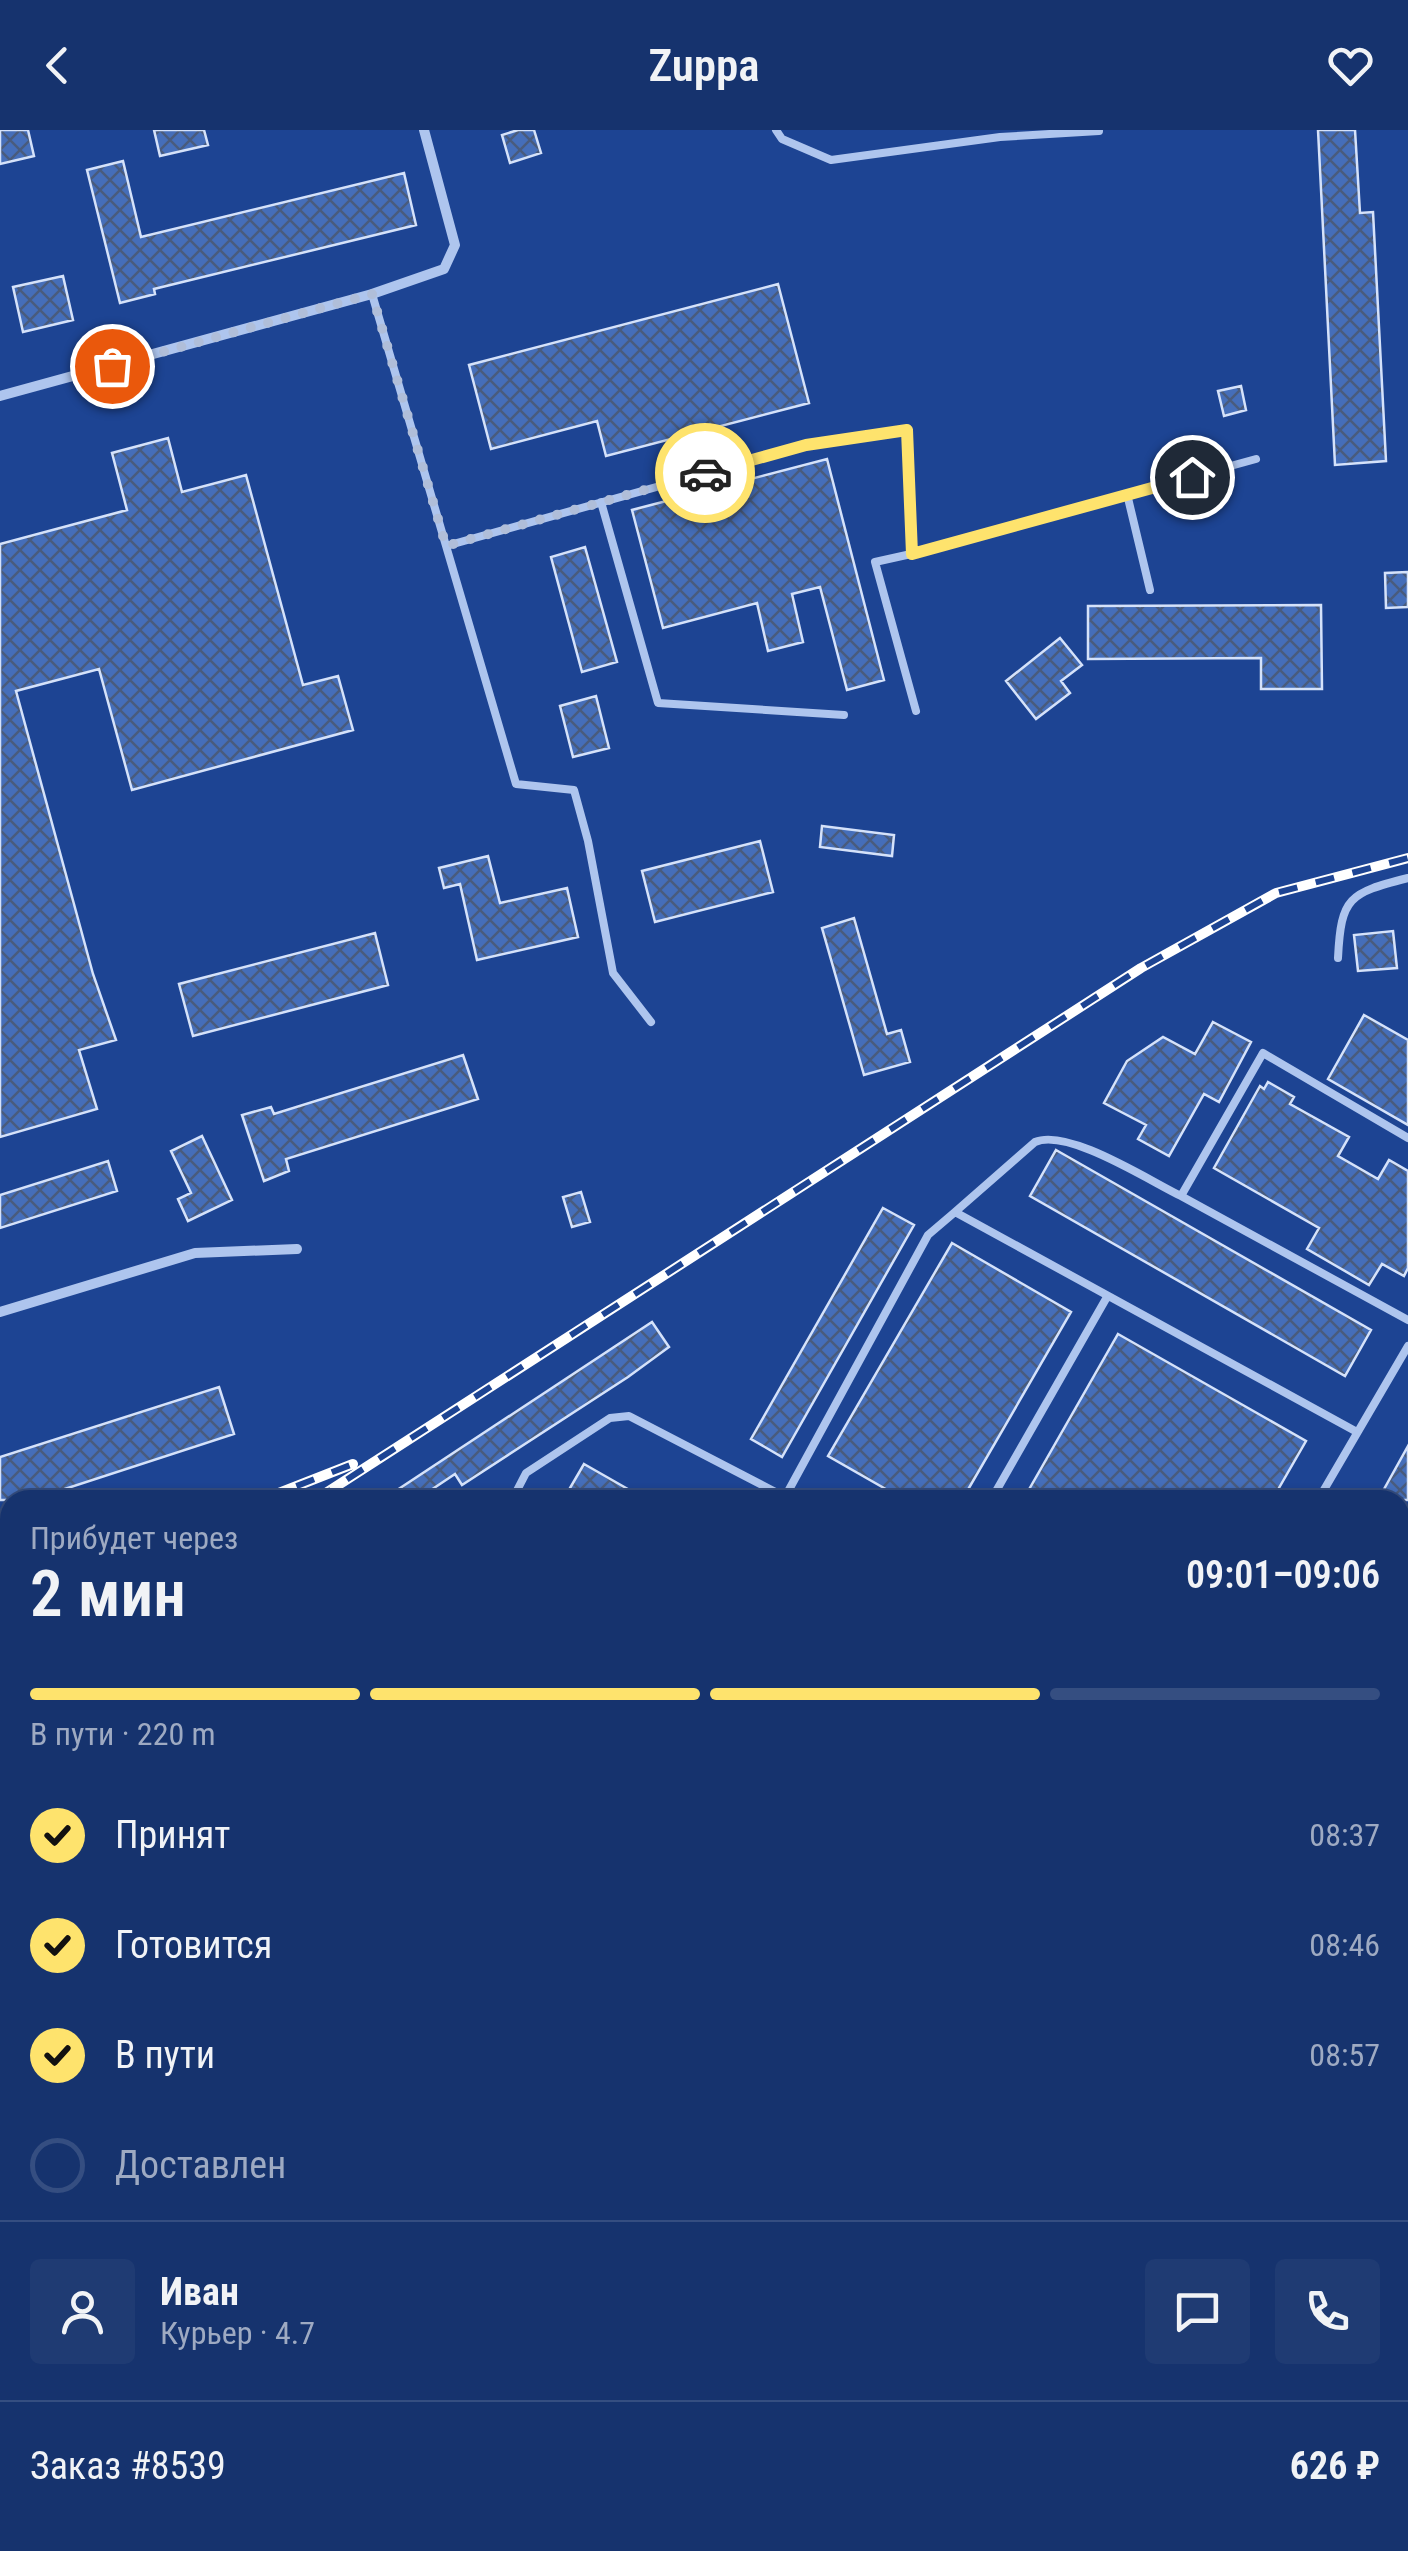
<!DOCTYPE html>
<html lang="ru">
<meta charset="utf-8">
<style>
body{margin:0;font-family:"Roboto Condensed",sans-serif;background:#1f3b73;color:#f1f3f6;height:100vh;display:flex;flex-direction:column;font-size:38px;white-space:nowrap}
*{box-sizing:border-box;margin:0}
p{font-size:32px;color:#9eaac2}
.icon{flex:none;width:55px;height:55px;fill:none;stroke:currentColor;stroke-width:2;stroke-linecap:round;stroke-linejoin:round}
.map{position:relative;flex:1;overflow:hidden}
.sheet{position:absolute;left:0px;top:1360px;width:1410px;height:1062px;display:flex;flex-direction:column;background:#16336e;border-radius:30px 30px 0 0;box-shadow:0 2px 8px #0004,0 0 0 2px #354e81}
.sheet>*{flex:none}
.pin{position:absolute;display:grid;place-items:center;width:85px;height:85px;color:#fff;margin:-42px;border:5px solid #fff;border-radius:50%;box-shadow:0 2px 10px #0007}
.courier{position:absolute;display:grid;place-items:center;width:100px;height:100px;margin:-50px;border:8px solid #fee36d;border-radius:50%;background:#fff;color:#222;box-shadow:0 2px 12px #0007}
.overview em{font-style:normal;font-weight:600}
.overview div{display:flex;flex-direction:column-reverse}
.overview{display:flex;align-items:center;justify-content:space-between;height:170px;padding:0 30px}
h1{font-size:65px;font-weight:600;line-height:75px}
.bar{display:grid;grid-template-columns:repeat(4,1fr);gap:15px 10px;align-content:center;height:120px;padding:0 30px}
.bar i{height:12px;border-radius:8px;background:#354e81}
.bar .current{background:#fee36d}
.bar p{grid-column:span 4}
.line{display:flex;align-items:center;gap:25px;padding:0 30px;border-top:2px solid #354e81}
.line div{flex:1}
.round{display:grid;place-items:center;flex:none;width:105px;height:105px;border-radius:10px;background:#1f3b73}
ol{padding:0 30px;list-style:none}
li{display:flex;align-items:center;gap:30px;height:110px}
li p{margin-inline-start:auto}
li .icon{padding:10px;border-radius:50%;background:#fee36d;color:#111;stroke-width:4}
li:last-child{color:#9eaac2}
li i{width:55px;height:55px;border:5px solid #354e81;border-radius:50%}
header{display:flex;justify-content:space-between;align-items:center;height:130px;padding:0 30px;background:#16336e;font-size:45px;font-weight:600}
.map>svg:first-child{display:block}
.building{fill:url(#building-cross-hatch);stroke:#d5e2fa;stroke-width:2.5}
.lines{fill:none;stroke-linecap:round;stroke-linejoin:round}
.path{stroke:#aec5ee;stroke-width:4;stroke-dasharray:5 8;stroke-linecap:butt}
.service{stroke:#aec5ee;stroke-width:8}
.minor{stroke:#aec5ee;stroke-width:10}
.primary{stroke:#f6f8ff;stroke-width:25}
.rail-casing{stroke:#fff;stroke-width:10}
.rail{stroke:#1d4493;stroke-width:6;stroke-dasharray:19;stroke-linecap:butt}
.done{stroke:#b0bed9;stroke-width:10;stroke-dasharray:0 18}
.route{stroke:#fee36d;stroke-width:12}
</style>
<header><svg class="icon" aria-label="back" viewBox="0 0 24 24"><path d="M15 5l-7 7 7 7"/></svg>Zuppa<svg class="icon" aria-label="heart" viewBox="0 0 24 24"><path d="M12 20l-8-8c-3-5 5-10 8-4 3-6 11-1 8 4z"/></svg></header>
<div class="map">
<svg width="1408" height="2421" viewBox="0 0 1408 2421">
<defs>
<pattern id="building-cross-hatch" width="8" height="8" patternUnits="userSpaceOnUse" patternTransform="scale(2.5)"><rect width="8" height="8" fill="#456eb9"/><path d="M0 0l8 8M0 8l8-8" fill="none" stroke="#495b7d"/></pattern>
</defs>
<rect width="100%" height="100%" fill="#1d4493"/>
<path class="building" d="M0,0H28L34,26L0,34Z
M154,0H204L208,15L160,26Z
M518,0H534L541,23L510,33L502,5Z
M1318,0H1355L1360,83L1373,82L1386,331L1335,335Z
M123,31L141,107L404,43L416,95L154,159L155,164L120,173L87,40Z
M63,146L73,190L23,202L13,157Z
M778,154L809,273L606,326L597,291L491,319L469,235Z
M1241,256L1246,280L1224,286L1218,261Z
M168,308L182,362L246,345L303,555L338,546L353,600L132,660L99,539L16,561L93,844L116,910L79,920L97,979L0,1007V414L127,380L112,323Z
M827,329L884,550L847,560L820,457L792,464L803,512L768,521L757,473L663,498L632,380Z
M585,417L617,532L582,542L551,427Z
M1408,442V477L1386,478L1385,443Z
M1321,475L1322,559H1261V528L1088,529V476Z
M1060,508L1082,535L1061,551L1070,563L1036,589L1006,551Z
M596,566L609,618L573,627L560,576Z
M822,696L894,705L892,726L820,717Z
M760,711L773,762L655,792L642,741Z
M488,726L500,773L567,758L578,807L477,830L460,754L444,758L439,738Z
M854,788L887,904L901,900L910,932L864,945L822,798Z
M1393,801L1397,838L1358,841L1354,805Z
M375,803L388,855L193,906L179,854Z
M1364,885L1408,910V995L1328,949Z
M1213,892L1251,912L1219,972L1204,964L1169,1026L1138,1009L1146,995L1104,973L1127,931L1163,907L1195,924Z
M463,925L478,969L286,1029L289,1041L264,1051L242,985L271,977L274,984Z
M1268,952L1294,967L1290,974L1349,1007L1338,1026L1378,1049L1389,1030L1408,1041V1138L1404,1146L1382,1134L1369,1155L1307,1119L1319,1098L1214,1038L1260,956L1264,959Z
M202,1006L232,1070L188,1091L178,1069L191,1063L171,1021Z
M1056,1020L1371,1200L1345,1246L1030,1066Z
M108,1031L117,1061L0,1098V1065Z
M581,1062L590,1092L572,1097L563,1067Z
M883,1078L914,1095L782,1327L751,1309Z
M952,1113L1071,1182L962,1370H905L828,1326Z
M652,1192L669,1217L628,1247L462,1355L455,1344L416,1370H382Z
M1118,1204L1306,1311L1272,1370H1023Z
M219,1257L234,1304L31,1370H0V1327Z
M1408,1316V1370H1378Z
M584,1334L647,1370H563Z"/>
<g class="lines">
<path class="path" d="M1400,1465L1408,1450
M1400,1675L1408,1661
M308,2412L333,2421
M870,2421L874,2412
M989,2421L994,2412"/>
<path class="service" d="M776,0L782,9L831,30L1000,7L1099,1
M372,164L516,654L574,660L588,711L613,843L651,892
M1127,364L1150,460
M601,372L658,573L844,585
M446,416L806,315L907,300L911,424L1256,329
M911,424L875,432L916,581
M1338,828C1341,767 1349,763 1408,748
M1408,1008L1263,923L1181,1066L1408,1190
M955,1082L1035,1012C1068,998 1148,1050 1181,1066
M512,1370L526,1343L610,1288L629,1286L785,1367
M791,1370L785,1367L928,1105L955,1082L1357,1302
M991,1370L1107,1167
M1318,1370L1408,1216
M1400,1591L1408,1595
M1400,1921L1408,1906
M1400,2052L1408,2057
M0,2082H10
M1400,2170L1408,2156
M0,2216H10
M1400,2359L1408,2344
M1400,2384L1408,2389
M709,2412L716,2421
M844,2412L846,2414
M80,2421L82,2412
M360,2421L365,2412
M1116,2421L1121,2412
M1245,2421L1249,2412"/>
<path class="minor" d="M0,266L372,164L444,139L455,115L424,0
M0,1182L195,1123L297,1119"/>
<path class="primary" d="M1400,1559L1408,1546
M935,2421L940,2412"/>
<g class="rail-casing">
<path id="rail" d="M261,1370L353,1334
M315,1370L1141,838L1276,763L1408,728
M0,1472L10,1468
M0,1520L10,1514
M0,1547L10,1540
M0,1573L10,1566
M0,2133L10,2132
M653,2412L660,2421"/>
</g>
<use href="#rail" class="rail"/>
</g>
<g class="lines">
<path class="done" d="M112,236L372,164L446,416L705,343"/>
<path class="route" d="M705,343L806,315L907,300L912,424L1192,347"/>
</g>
</svg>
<div class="pin" style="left:112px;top:236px;background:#ea580c"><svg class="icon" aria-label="bag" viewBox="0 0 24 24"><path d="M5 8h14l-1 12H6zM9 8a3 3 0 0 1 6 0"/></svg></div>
<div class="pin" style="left:1192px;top:347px;background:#1f2937"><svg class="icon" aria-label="home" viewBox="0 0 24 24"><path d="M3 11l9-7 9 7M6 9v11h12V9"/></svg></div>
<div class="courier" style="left:705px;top:343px"><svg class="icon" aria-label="car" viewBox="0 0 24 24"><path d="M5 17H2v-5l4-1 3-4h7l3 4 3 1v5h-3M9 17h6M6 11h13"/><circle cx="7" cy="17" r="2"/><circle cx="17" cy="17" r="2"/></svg></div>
<section class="sheet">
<div class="overview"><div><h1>2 мин</h1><p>Прибудет через</p></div><em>09:01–09:06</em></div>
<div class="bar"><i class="current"></i><i class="current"></i><i class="current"></i><i></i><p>В пути · 220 m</p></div>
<ol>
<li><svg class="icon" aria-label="check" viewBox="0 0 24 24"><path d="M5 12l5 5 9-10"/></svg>Принят<p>08:37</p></li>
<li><svg class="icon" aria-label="check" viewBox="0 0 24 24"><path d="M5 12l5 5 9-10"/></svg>Готовится<p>08:46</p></li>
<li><svg class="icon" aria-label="check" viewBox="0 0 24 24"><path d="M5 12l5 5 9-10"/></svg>В пути<p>08:57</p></li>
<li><i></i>Доставлен</li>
</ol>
<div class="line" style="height:180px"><a class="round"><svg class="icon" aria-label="person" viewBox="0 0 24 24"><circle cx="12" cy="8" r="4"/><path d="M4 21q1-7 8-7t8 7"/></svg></a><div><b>Иван</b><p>Курьер · 4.7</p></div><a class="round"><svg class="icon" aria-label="chat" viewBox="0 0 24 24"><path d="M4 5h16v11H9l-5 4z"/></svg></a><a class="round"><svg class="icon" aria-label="phone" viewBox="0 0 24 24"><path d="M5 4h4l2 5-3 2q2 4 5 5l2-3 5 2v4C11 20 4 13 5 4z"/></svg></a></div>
<div class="line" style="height:130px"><div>Заказ #8539</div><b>626 ₽</b></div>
</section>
</div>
